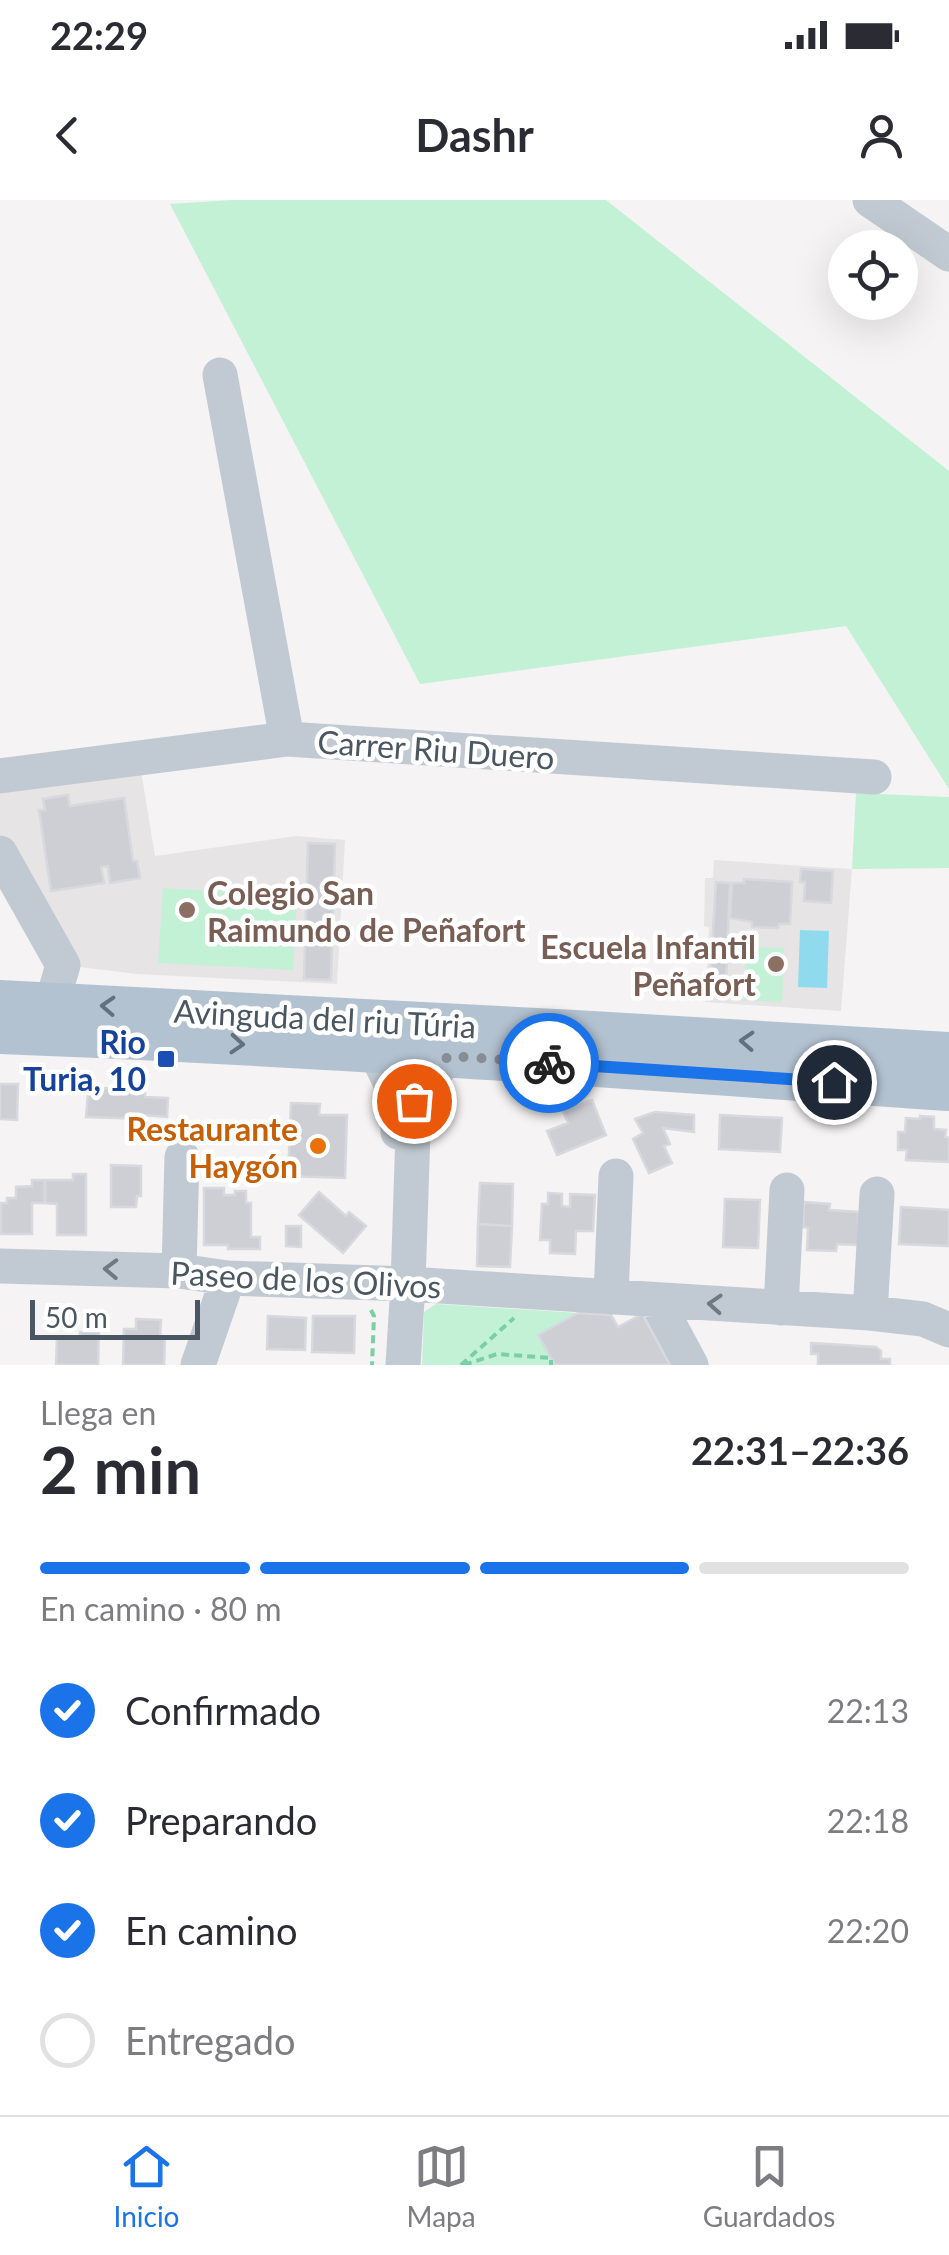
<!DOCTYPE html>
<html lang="es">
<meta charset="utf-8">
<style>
body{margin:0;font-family:Lato,sans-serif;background:#f2f2f3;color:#2b2b33;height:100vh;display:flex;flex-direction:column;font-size:38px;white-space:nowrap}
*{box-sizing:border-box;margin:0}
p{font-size:32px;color:#7c7c81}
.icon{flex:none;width:55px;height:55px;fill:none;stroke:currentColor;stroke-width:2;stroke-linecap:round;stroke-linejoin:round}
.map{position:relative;height:1165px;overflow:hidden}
.panel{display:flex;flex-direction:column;background:#fff;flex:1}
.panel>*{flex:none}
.tools{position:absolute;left:828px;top:30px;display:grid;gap:20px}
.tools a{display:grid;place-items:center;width:90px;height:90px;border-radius:50%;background:#fff;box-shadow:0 10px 40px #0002;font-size:50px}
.scale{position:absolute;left:30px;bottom:25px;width:170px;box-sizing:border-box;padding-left:10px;border:5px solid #4a5661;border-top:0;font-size:28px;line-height:35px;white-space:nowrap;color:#4a5661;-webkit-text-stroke:8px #fff;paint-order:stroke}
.pin{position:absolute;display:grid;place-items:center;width:85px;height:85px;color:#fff;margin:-42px;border:5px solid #fff;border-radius:50%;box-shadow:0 2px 10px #0007}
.courier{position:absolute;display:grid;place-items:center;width:100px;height:100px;margin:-50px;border:8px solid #1a73e8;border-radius:50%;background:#fff;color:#222;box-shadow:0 2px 12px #0007}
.headline em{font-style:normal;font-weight:700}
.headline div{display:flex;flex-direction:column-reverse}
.headline{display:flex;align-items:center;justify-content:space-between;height:170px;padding:0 40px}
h1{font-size:65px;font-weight:700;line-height:75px}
.bar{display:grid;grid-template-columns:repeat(4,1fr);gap:15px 10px;align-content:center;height:120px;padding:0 40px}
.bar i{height:12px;border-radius:8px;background:#e1e1e2}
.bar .on{background:#1a73e8}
.bar p{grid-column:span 4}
ol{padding:0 40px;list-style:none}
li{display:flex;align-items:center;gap:30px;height:110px}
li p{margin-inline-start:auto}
li .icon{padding:10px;border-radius:50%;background:#1a73e8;color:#fff;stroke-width:4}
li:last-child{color:#7c7c81}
li i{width:55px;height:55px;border:5px solid #e1e1e2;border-radius:50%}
.status{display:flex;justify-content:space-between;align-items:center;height:70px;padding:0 50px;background:#fff;direction:ltr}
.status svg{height:28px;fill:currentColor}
header{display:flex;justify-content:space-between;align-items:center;height:130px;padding:0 40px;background:#fff;font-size:45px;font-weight:700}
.tabs{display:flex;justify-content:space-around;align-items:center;height:140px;border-top:2px solid #e1e1e2;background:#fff;font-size:28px;color:#7c7c81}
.tabs a{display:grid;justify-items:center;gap:5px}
.tabs .on{color:#1a73e8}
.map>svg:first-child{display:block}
.education{fill:#e6e4e5}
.green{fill:#c3f1d5}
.water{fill:#90daee}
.building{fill:#cdcfd5;stroke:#d7d9de;stroke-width:2.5}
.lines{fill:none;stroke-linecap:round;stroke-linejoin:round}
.path{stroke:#7ad0a6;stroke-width:4;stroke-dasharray:8 5;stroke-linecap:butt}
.minor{stroke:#c1cad2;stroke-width:35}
.major{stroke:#b3c2d1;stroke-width:42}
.oneway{stroke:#64717d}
.oneway2{stroke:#6e7983}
.done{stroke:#868d94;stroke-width:10;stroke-dasharray:0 18}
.route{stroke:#1a73e8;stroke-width:12}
.education-dot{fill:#8d6e63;stroke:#fff;stroke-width:4}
.transit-dot{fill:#1a4fb4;stroke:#fff;stroke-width:4}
.food-dot{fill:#e8710a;stroke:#fff;stroke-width:4}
.labels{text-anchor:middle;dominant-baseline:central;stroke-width:9;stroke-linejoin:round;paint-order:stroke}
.street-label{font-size:32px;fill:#4a5661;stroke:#fff}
.education-label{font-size:32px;font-weight:bold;fill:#785e54;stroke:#fff;text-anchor:start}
.transit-label{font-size:32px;font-weight:bold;fill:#164399;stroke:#fff;text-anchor:end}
.food-label{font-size:32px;font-weight:bold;fill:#c56008;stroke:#fff;text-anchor:end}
</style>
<div class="status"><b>22:29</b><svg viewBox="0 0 49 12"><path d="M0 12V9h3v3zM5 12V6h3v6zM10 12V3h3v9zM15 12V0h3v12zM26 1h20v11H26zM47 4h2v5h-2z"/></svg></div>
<header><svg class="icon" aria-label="back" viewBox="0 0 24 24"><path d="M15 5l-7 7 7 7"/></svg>Dashr<svg class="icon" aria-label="person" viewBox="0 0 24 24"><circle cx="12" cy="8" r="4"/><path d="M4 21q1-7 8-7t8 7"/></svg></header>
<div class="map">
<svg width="949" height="1165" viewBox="0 0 949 1165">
<rect width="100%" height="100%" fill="#f5f3f3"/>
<path class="education" d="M139,559L155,656L296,636L345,640L337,784L137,774L63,765L0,653V576Z
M714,660L852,669L841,811L705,802L709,727L704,726L705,678H713Z"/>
<path class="green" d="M232,0H606L949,271V589L846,426L420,484L170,4Z
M856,593L949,597V668L852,669Z
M163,688L297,696L293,770L158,763Z
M746,747L784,748L782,802L744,800Z
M436,1104L578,1113L538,1135L555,1165H422L424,1112Z"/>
<path class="water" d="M800,730L829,731L827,788L798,787Z"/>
<path class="building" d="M68,595L70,606L124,598L133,661H137L140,678L110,683L108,666L101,667L104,683L51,691L39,610H45L43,599Z
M308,643L335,644L331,780L304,779Z
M801,669L833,671L831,703L804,701L805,682H800Z
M744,679L792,682L790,724H779L778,728L752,727V722L730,718L732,683H744Z
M716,682L730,683L726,783L710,781Z
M0,884H18L17,920L0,919Z
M102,888L137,889V893H145V897L168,898L167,917L143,915V919L86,917L88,894L101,895Z
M592,900L606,935L557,955L547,931L568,923L563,911Z
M291,903L320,904L319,915H347L345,978L288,976Z
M655,912L694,915V932L663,928L670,944L664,946L672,963L649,973L633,939L643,933L635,919Z
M720,915L782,918L780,952L719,949Z
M920,916L934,917V929L946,930L945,937L949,938V962L906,960L907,950H898V932H905L906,918L920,919Z
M111,965L141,966V996H137L136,1007H111Z
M73,974H86V1035H57V1004L45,1003V980H73Z
M32,980H45V1003H32V1034H1V1003H7V998H16V987L32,986Z
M480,983L513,984L512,1026L478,1024Z
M204,988H224V995H235V991H246V1003H251V1037H260V1049H228V1045H204Z
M319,992L346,1016L349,1012L366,1026L343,1053L299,1015Z
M548,993L562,994V1006L570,1007V994L595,995L593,1031H576L575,1054L550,1053V1040H540L542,1004H548Z
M725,999L760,1000L758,1048L723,1047Z
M804,1002L830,1004L829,1010L859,1012L858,1045L837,1044L836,1051L807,1050L808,1028L803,1027Z
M901,1007L949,1010V1046L899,1044Z
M478,1024L512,1026L510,1067L477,1066Z
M286,1026H301V1047L286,1046Z
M578,1113L611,1115L618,1127L642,1114L670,1165H555L538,1135Z
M268,1116L306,1118L305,1150L267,1149Z
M313,1116H355L354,1153L312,1152Z
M136,1119L161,1120L160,1137H165L164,1165H123L124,1129H136Z
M80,1132H99L98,1165H56L57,1138H80Z
M811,1143L876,1147L881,1151V1159H890V1165H818V1154H811Z"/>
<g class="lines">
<path class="path" d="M371,1110L374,1116L372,1165
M461,1165L514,1118
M464,1165L497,1154L551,1158V1165"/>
<path class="minor" d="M870,0L949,54
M220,175L287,539
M0,576L287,539L874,577
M0,653L63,765L52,803
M376,853L399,900L398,932
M0,1066L179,1071L228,1078L408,1084L870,1113L923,1119L949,1130
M179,1071L182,957
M611,1096L616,976
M656,1100L691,1165
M781,1108L787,990
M870,1113L877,994
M198,1165L228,1078
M403,1165L408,1084L414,901L448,856"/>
<path class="major" d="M0,801L575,831L949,853
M0,833C317,845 633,869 949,890"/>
</g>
<defs><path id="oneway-chevron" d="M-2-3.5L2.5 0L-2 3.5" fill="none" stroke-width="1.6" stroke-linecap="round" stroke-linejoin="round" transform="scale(2.5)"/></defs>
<g class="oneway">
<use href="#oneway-chevron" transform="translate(108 806) rotate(-177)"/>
<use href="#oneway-chevron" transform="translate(747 841) rotate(-177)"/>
<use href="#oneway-chevron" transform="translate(237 844) rotate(4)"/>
</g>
<g class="oneway2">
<use href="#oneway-chevron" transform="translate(111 1069) rotate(-178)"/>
<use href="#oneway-chevron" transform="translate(715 1104) rotate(-176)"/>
</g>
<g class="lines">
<path class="done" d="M414,901L448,856L549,863"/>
<path class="route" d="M549,863L834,882"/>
</g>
<g class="education-dot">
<circle cx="187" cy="710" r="10"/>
<circle cx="776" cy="764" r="10"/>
</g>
<rect class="transit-dot" x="156" y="849" width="20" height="20" rx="5"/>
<circle class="food-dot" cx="318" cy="946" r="10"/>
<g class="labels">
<g class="street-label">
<text transform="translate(436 549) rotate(4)">Carrer Riu Duero</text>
<text transform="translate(325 818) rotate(3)">Avinguda del riu Túria</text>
<text transform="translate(306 1079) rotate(3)">Paseo de los Olivos</text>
</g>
<g class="education-label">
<text x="207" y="692">Colegio San<tspan x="207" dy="37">Raimundo de Peñafort</tspan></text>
<text x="756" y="746" text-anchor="end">Escuela Infantil<tspan x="756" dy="37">Peñafort</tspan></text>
</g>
<g class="transit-label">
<text x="146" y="841">Rio<tspan x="146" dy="37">Turia, 10</tspan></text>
</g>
<g class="food-label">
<text x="298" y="928">Restaurante<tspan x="298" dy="37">Haygón</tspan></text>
</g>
</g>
</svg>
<div class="tools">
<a><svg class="icon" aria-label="locate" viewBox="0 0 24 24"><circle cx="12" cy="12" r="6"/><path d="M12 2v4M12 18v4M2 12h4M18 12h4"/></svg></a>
</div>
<div class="scale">50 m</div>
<div class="pin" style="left:414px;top:901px;background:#ea580c"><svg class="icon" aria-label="bag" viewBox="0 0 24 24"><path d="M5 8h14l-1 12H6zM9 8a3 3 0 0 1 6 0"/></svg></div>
<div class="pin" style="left:834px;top:882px;background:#1f2937"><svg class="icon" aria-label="home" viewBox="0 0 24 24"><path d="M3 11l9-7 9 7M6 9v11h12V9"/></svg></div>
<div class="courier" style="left:549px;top:863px"><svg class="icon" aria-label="bike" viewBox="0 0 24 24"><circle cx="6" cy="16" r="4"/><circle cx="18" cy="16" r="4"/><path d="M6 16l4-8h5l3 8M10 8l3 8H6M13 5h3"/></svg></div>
</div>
<section class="panel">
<div class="headline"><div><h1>2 min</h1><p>Llega en</p></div><em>22:31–22:36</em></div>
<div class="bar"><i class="on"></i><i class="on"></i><i class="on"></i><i></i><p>En camino · 80 m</p></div>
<ol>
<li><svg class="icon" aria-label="check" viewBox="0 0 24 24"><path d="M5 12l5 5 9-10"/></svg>Confirmado<p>22:13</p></li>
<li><svg class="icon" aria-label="check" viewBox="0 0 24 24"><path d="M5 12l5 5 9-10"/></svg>Preparando<p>22:18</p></li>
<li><svg class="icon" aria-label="check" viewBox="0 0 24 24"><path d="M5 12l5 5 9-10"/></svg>En camino<p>22:20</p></li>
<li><i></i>Entregado</li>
</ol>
</section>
<nav class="tabs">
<a class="on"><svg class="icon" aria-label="home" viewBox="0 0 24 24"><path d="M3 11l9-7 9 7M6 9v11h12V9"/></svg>Inicio</a>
<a><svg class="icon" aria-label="map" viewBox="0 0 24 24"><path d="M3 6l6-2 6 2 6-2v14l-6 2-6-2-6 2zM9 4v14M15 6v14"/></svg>Mapa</a>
<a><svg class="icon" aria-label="saved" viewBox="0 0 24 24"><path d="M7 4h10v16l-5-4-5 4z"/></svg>Guardados</a>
</nav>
